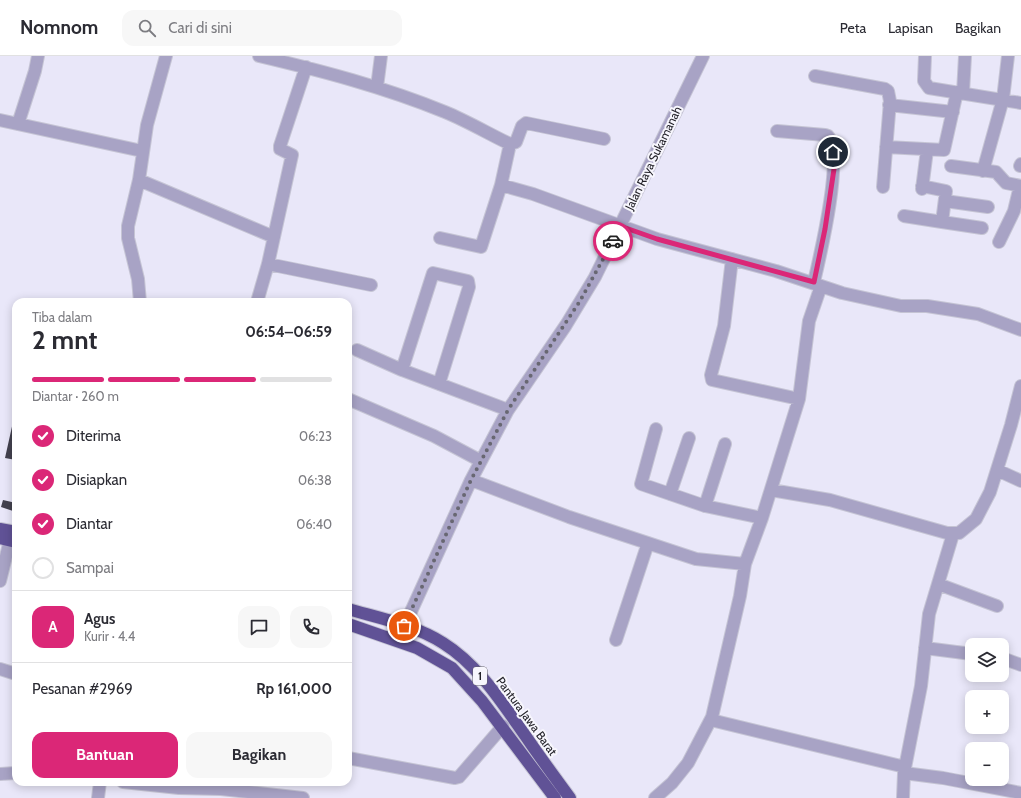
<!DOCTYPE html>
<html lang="id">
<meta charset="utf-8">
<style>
body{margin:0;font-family:Cabin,sans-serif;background:#f7f7f7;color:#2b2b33;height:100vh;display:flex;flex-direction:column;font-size:15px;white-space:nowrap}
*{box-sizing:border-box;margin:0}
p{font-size:13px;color:#7c7c81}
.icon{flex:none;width:22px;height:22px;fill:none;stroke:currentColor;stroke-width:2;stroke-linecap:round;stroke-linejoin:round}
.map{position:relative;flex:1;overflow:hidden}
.drawer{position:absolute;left:12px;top:242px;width:340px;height:488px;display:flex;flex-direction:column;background:#fff;border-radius:12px;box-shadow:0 2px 10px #0003}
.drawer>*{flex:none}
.controls{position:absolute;left:965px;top:582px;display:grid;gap:8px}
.controls a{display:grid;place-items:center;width:44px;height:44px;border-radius:8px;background:#fff;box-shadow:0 2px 10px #0003;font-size:20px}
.pin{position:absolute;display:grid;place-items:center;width:34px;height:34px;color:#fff;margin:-17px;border:2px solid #fff;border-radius:50%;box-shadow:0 1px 4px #0007}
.courier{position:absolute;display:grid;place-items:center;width:40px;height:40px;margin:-20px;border:3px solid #db2777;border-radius:50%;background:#fff;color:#222;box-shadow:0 1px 5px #0007}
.head em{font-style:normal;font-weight:700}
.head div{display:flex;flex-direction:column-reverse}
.head{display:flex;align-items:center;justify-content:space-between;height:68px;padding:0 20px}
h1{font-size:26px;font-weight:700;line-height:30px}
.bar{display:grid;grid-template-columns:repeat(4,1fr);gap:6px 4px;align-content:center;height:48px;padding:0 20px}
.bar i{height:5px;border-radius:3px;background:#e1e1e2}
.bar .selected{background:#db2777}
.bar p{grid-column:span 4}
.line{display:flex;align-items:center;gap:10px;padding:0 20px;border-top:1px solid #e1e1e2}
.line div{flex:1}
.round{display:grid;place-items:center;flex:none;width:42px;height:42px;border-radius:12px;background:#f7f7f7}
ol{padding:0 20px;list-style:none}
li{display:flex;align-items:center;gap:12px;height:44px}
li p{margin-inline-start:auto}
li .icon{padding:4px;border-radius:50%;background:#db2777;color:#fff;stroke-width:4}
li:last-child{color:#7c7c81}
li i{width:22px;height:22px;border:2px solid #e1e1e2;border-radius:50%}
.cta{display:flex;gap:8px;margin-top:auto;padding:8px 20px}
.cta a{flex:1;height:46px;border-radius:12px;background:#db2777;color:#fff;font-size:16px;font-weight:700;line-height:46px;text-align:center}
.cta a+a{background:#f7f7f7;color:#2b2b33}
header{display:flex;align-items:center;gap:24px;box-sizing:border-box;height:56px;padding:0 20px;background:#fff;border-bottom:1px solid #e1e1e2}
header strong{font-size:19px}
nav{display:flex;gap:22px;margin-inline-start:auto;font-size:14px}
.search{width:280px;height:36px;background:#f7f7f7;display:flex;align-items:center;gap:10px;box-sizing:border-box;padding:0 14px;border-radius:12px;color:#7c7c81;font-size:15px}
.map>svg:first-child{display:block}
.building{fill:#43414f}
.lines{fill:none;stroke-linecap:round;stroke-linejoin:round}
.minor-casing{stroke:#c5c4d4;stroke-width:14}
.highway-casing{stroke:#c5c4d4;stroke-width:14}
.minor{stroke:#a8a3c5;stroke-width:12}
.highway{stroke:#605296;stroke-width:12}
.done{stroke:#686772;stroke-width:4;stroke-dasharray:0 7.2}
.route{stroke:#db2777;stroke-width:5}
.labels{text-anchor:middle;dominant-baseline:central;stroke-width:4;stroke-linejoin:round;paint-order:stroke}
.shield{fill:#f7f6fd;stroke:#636269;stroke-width:1}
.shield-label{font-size:11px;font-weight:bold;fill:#232229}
.street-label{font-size:12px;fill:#232229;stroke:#f7f6fd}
</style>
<header>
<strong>Nomnom</strong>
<div class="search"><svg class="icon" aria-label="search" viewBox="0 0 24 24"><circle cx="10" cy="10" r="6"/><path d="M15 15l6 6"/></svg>Cari di sini</div>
<nav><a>Peta</a><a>Lapisan</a><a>Bagikan</a></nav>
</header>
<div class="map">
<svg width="1021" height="742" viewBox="0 0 1021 742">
<rect width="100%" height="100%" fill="#e9e7f9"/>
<path class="building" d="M13,366L16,367V404L5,402Z
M3,444L16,447V456L1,451Z"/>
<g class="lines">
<g class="minor-casing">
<path id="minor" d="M259,0C322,15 384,31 445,56C467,65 489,78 510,88L501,129L533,138L657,183L776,215L842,237L901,250H927L978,258L1021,274
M925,0L924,25L929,32L1021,47
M815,20L885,33L888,35L890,45L883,131
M377,31L381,0
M963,37L965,0
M889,49L953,56
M0,64L142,95
M18,68L35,15L38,0
M777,75L825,79L828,80C844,99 820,200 814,226
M510,88L516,86L522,70L526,67L604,83
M886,91L944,94L957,36
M951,110L996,116L1006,127L1021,130
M1020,110L1021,108
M983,115L1003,43L1008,0
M139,124L274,181
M922,133L927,94
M945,145L988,151
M904,160L942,166L946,135L922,130
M942,166L982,172
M440,182L481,191L501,129
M999,186L1014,155L1020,130
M732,203L724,270L711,319L712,324L799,343
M268,208L371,229
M140,246L138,223L128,182V170L139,124L147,69L166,0
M257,246L268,208L292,99L280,93V90L306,11
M357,294L402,314L508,354
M402,314L433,217L468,225L469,231L439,328
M348,343L434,380L481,405
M656,373L641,428L705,450L762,462
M997,414L1021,425
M471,424L569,461L696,503L745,508
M771,434L830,444L947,477H959L976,463L990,436L1011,369L1021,330
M670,438L689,382
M705,450L725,388
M0,525L10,484
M938,528L997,550
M398,584L471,424L508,354L566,269L595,221L703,0
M616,584L648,487
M925,592L972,598
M1002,602L1021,609
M0,613L16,618
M711,664L905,711
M348,702L455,722L459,721L503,670
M904,717L943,722L1021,737
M0,718L16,717
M123,726L179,732L221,733L303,742
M98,742L100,726
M655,742L672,727L688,707L712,661L740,540L745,508L762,462L799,343L809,265L821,230
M903,742L904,717L921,630L929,558L953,478"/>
</g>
<g class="highway-casing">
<path id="highway" d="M0,473L16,476
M0,482L16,486
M348,553C379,562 415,569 443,587C480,610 504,650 529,685C542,704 556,723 570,742
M348,568L417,592L452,612L482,645L555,742"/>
</g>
<use href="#minor" class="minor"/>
<use href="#highway" class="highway"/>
</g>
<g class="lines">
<path class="done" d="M404,570L471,424L508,354L580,245L613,185"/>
<path class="route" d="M613,185L620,170L657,183L814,226L825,173L834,113L833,96"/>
</g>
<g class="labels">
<rect class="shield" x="473" y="611" width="14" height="18" rx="3"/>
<g class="shield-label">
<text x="480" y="620">1</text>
</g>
<g class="street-label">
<text transform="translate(653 102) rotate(-64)">Jalan Raya Sukamanah</text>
<text transform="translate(527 660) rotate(54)">Pantura Jawa Barat</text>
</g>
</g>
</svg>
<div class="controls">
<a><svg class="icon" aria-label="layers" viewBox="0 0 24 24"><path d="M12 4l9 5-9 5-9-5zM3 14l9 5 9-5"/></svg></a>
<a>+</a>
<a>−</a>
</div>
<div class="pin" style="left:404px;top:570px;background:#ea580c"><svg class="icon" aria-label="bag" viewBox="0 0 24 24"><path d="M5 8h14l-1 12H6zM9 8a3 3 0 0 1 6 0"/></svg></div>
<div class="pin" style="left:833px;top:96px;background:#1f2937"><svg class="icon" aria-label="home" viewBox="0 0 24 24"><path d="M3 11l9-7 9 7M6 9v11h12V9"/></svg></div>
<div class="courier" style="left:613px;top:185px"><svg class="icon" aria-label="car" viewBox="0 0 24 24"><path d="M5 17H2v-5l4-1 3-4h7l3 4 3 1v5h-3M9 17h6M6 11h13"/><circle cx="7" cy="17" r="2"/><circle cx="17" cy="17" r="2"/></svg></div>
<section class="drawer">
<div class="head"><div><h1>2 mnt</h1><p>Tiba dalam</p></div><em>06:54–06:59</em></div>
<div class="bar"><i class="selected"></i><i class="selected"></i><i class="selected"></i><i></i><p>Diantar · 260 m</p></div>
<ol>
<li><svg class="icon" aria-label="check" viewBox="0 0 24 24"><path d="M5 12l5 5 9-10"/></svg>Diterima<p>06:23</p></li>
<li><svg class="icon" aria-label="check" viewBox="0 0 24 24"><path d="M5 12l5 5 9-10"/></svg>Disiapkan<p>06:38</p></li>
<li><svg class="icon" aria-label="check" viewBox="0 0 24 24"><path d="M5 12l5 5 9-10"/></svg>Diantar<p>06:40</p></li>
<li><i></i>Sampai</li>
</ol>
<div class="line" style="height:72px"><b class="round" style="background:#db2777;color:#fff">A</b><div><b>Agus</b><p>Kurir · 4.4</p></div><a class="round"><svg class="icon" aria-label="chat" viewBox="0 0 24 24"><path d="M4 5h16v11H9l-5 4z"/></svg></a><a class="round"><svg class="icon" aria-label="phone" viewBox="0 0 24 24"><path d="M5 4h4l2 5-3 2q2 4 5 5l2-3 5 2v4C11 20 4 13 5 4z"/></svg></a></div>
<div class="line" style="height:52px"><div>Pesanan #2969</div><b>Rp 161,000</b></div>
<div class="cta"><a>Bantuan</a><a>Bagikan</a></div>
</section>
</div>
